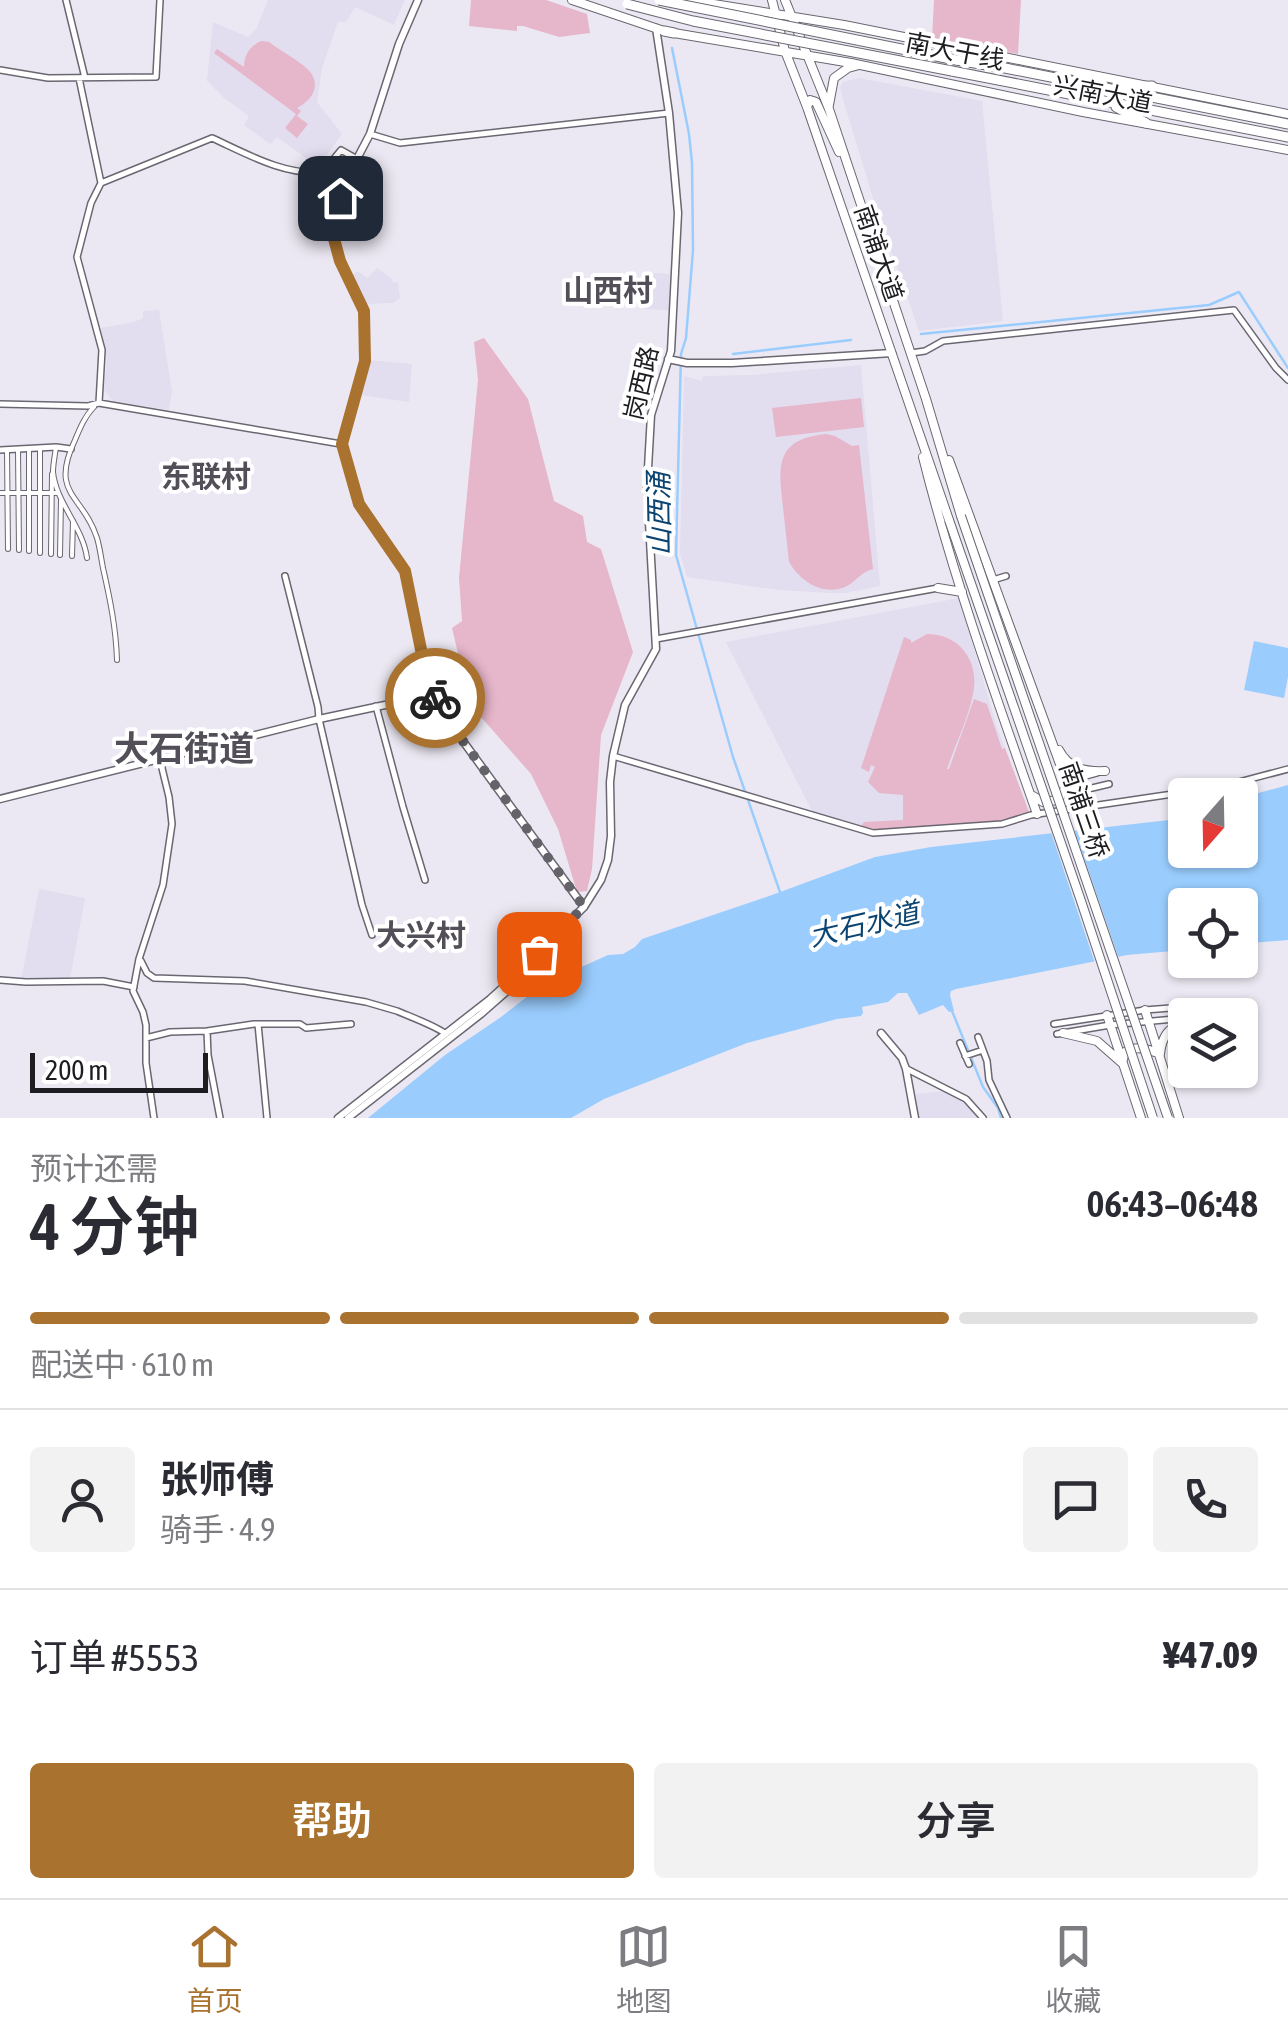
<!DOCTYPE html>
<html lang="zh">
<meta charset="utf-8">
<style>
body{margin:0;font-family:"Asap Condensed","Noto Sans SC",sans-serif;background:#f2f2f3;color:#2b2b33;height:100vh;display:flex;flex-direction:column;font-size:38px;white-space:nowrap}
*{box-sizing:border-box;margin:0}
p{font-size:32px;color:#7c7c81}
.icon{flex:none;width:55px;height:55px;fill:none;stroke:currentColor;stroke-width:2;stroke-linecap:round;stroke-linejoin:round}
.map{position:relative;height:1118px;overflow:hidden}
.details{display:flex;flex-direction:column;background:#fff;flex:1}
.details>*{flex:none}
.needle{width:65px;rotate:200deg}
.buttons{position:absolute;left:1168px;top:778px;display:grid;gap:20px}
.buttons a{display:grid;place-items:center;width:90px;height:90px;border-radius:10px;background:#fff;box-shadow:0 2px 8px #0004;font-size:50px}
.scale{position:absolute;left:30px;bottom:25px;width:178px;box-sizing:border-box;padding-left:10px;border:5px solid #1d1c20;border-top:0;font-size:28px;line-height:35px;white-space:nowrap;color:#1d1c20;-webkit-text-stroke:8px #fff;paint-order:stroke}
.pin{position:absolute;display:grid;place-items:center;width:85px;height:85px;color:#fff;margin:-42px;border-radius:20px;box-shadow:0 5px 15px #0006}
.courier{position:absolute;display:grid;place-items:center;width:100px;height:100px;margin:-50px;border:8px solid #a9722e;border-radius:50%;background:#fff;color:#222;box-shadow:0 2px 12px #0007}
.headline em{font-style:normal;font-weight:600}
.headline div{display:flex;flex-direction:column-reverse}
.headline{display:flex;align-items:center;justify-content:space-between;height:170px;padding:0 30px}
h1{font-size:65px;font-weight:600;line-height:75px}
.bar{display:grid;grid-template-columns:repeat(4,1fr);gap:15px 10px;align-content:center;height:120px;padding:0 30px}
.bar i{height:12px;border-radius:8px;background:#e1e1e2}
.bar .selected{background:#a9722e}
.bar p{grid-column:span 4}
.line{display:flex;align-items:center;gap:25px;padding:0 30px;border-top:2px solid #e1e1e2}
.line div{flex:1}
.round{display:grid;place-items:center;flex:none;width:105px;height:105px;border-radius:10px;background:#f2f2f3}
.action{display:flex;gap:20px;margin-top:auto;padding:20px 30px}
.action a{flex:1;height:115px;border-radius:10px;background:#a9722e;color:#fff;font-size:40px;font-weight:600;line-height:115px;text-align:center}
.action a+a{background:#f2f2f3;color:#2b2b33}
.menu{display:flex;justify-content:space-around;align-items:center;height:140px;border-top:2px solid #e1e1e2;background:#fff;font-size:28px;color:#7c7c81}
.menu a{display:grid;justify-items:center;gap:5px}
.menu .selected{color:#a9722e}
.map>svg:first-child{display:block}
.built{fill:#e2ddef}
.green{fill:#e6b6ca}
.water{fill:#9acdfe}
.pier{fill:#ece8f3}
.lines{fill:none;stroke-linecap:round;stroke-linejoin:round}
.stream{stroke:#9acdfe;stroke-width:2.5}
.pedestrian-casing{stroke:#6a6771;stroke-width:6}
.minor-casing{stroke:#6a6771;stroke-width:8}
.tertiary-casing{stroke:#6a6771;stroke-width:9}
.secondary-casing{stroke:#6a6771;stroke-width:10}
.primary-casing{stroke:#6a6771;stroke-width:11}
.trunk-casing{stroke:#6a6771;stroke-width:11}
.pedestrian{stroke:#fff;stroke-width:4}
.minor{stroke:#fff;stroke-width:5}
.tertiary{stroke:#fff;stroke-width:6}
.secondary{stroke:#fff;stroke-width:8}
.primary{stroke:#fff;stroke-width:9}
.trunk{stroke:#fff;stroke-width:9}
.secondary-bridge-casing{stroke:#6a6771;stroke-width:10;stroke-linecap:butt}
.trunk-bridge-casing{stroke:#6a6771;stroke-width:11;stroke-linecap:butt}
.secondary-bridge{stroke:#fff;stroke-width:8}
.trunk-bridge{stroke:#fff;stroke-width:9}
.done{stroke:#65636a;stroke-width:10;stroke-dasharray:0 18}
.route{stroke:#a9722e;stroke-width:12}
.labels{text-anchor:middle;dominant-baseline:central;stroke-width:8;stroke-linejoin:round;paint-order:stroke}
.street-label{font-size:25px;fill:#1d1c20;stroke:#fff}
.water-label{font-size:28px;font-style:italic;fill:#0c4471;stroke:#fff}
.quarter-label{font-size:30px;font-weight:bold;fill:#524f59;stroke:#fff}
.district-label{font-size:35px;font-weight:bold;fill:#524f59;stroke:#fff}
</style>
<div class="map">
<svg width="1288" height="1118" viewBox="0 0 1288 1118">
<rect width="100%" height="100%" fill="#ece8f3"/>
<path class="built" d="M268,0H405L394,25L355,7L346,22H338L322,68L317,102L342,134L318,167L277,137L270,144L244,125L249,116L224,98L207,81L213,22L248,37L256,29Z
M859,78L982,101L1003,321L919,331L873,198L842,96L840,87L843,82Z
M377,268L392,279L393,283L398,282L400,298L393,303L364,304L363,294L352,276L357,271L368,278Z
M654,273L670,274L669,310L644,309V305H632L633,283H639V279L653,280Z
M159,310L172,391L169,410L113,401L104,390L107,360L101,328L134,322L143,318V311Z
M369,360L412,364L409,402L360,395Z
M861,365L880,586L845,593H830L779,590L687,577L680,554L684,376L702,381L703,376L752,375Z
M959,598L997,727L1029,812L872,830L813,813L726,642Z
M39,889L85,898L70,979L21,980Z
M946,1091L968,1102L981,1118H919L916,1094Z"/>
<path class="green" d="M471,0H546L587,14L590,33L559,37L523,26H517V31L469,26Z
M934,0H1021L1018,54L932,38Z
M261,41L269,42C279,50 304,63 311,73C321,88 310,102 297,108L301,111L297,116L308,124L297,138L285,128L296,114L214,53L217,49L244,67C244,55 250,46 261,41Z
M484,338L528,399L554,501L583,516L587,542L601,549L633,652L601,735L592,869L587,891L577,892L558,829L531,774L459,692L460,662L452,628L462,621L459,578L478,380L474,342Z
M861,398L864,427L776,437L772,408Z
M826,434L835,436L852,446L859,445L873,569C860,572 856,582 845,587C822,596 800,581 789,562C787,544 785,525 783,507C778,466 775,439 826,434Z
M927,634C960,634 980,662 973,694C968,719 955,745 947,769H949L974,699L987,704L1002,749L1005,748L1029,812L1001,822L872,830L861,827L864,822L903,820V795L879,793L868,782L875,767L871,765L869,772L861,768L904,637L911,640V643Z"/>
<path class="water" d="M1254,641L1288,648V677L1284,698L1244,690Z
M1288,785V940L1240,944V905H1185V950L1127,955L956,989L951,991L950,995L954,1011L949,1012L943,1005L919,1015L907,993H898L888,1002L862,1007L863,1013L861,1016L837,1019L747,1043L604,1099L571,1118H368L445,1055L501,1017L542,985L608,955L623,954L635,947L642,939L772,895L875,857L931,847L1169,820L1185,814V850H1240V798Z"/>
<path class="pier" d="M1073,826L1120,962L1096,966L1050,829Z"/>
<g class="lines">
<path class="stream" d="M672,48L689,134L692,163L693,250L686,338L681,354L676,555L733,757L781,895
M921,334L1209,305L1239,292L1288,368
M733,354L851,340
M952,1011L983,1087L998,1108L1001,1118"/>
<g class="pedestrian-casing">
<path id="pedestrian" d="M94,407C85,416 80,428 75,440C49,495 83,494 97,538C100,548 101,558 103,568C110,599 116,628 117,660
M56,447C55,455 53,464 53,472C56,503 83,527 87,558
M29,449V551
M7,450L8,549
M18,450L19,550
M0,493H58
M40,553V448
M51,554L52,474
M60,555L61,500
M72,556L73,521"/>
</g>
<g class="minor-casing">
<path id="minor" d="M66,0L85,78
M0,70L48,78L156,77L160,0
M79,78L101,183
M370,134L400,143L669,113
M911,353L925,351L943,341L1234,310L1276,368L1288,380
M99,403L102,350L77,257L91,203L101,183L212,138C247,154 285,176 323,172L341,150L357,159
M0,404L88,406L99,403L341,444
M0,450L56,447L71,449
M285,576L318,707L319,719L362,905L372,935
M993,580L1006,576
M656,639L938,588
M376,706L403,807L425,880
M613,756L873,833L1002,824L1031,815L1220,787L1288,769
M1066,783L1071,780L1097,773
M1071,793L1109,784
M141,961L147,973L154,978L245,981L366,1002L397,1011C411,1017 436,1026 446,1034
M0,980L26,982L103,981L134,987
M258,1024L267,1118
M1054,1024L1145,1010L1196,1006
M1057,1034L1110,1025L1185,1018
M978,1037L987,1061L989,1080L1007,1118
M146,1038L170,1032L207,1031
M960,1043L969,1064
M965,1056L983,1050
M907,1069L966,1099L983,1118
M154,1118L146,1063V1025L143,1012L133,991L139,959L163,885L172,824L169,797L160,760
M220,1118L208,1055L207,1031L254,1024H300L306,1028L351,1024"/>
</g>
<g class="tertiary-casing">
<path id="tertiary" d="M418,0L399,44L370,134L349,174L330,223L340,261L364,311L365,361L341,444L359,504L405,571L427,679
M668,359L687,363H732L892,353
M427,679C438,681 441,692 433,700
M418,698L415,693L417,684L427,679
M433,700L584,907
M0,799L319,719L418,698L424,701L433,700
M881,1033L902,1058L906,1069L915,1118
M338,1118L490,999L524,968
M348,1118L481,1014L515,984L551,939L584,907L601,880L608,860L611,836L610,782L613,756L625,705L656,649L647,486L651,415L671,351L678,213L669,113L656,28"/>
</g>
<g class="secondary-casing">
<path id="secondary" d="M572,0L664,31
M689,0L844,25L1288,114
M772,0L785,51L807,107L949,520
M785,0L829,109L926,399L961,516
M674,33L851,63L1083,112L1288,150
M829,105L834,78L848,68L859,65
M807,107L810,100L816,102L839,152
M923,457C953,577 996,697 1037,814
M949,460L1076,808
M938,588L962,592
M1059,750C1068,768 1085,772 1105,771
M1033,796L1043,802L1058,800L1067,785
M1145,1010L1179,1118
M1107,1015L1141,1118
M1063,1033L1097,1041L1122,1063L1125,1052C1137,1045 1148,1049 1160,1054C1162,1036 1168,1028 1185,1021"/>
</g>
<g class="primary-casing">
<path id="primary" d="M664,31L674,33"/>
</g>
<g class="trunk-casing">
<path id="trunk" d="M956,60L1005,68L1288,124
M952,71L1288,137
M1124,87L1152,86
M1116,107L1146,123"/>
</g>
<use href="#pedestrian" class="pedestrian"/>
<use href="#minor" class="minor"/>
<use href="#tertiary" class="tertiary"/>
<use href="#secondary" class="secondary"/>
<use href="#primary" class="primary"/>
<use href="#trunk" class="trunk"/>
<g class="secondary-bridge-casing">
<path id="secondary-bridge" d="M961,516L1168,1118
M949,520L1080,898L1153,1118"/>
</g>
<g class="trunk-bridge-casing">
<path id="trunk-bridge" d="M659,0L956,60
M627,4L693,21L952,71"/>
</g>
<use href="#secondary-bridge" class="secondary-bridge"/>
<use href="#trunk-bridge" class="trunk-bridge"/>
</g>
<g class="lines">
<path class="done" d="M435,698L433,700L584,907L551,939L539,954"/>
<path class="route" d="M340,198L330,224L340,261L364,311L365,361L342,444L359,504L405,571L427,679L434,682L438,688L435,698"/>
</g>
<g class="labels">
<g class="street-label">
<text transform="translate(955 51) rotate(11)">南大干线</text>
<text transform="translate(1103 94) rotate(11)">兴南大道</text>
<text transform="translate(879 253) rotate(71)">南浦大道</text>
<text transform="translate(641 383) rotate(-77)">岗西路</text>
<text transform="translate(1084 810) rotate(71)">南浦三桥</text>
</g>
<g class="water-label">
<text transform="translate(659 514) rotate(-91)">山西涌</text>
<text transform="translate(864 924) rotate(-13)">大石水道</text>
</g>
<g class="quarter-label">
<text x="608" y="290">山西村</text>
<text x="206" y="476">东联村</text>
<text x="421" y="935">大兴村</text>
</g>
<g class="district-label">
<text x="184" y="748">大石街道</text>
</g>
</g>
</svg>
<div class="buttons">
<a><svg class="needle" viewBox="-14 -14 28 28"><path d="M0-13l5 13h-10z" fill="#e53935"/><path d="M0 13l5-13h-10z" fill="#7c7c81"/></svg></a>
<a><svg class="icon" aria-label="locate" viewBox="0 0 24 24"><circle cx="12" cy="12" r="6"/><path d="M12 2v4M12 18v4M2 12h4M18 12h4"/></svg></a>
<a><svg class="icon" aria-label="layers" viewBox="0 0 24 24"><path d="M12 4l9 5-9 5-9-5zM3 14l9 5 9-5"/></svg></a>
</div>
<div class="scale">200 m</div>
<div class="pin" style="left:539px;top:954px;background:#ea580c"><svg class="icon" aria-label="bag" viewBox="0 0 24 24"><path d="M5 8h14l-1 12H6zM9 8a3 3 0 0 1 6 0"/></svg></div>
<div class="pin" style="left:340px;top:198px;background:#1f2937"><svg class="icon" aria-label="home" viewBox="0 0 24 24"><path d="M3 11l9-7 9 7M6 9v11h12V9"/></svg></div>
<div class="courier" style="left:435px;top:698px"><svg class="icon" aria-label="bike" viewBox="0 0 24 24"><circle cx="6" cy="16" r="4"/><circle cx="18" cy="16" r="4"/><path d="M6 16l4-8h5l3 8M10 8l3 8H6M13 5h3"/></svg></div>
</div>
<section class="details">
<div class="headline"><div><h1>4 分钟</h1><p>预计还需</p></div><em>06:43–06:48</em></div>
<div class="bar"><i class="selected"></i><i class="selected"></i><i class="selected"></i><i></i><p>配送中 · 610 m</p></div>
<div class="line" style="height:180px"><a class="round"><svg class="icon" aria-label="person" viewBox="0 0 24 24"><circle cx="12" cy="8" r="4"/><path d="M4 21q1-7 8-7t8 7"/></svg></a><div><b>张师傅</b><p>骑手 · 4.9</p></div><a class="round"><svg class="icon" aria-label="chat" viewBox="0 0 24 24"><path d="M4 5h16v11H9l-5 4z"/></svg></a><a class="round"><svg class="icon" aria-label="phone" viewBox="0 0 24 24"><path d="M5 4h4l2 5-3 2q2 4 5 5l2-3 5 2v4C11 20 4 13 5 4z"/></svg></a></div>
<div class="line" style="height:130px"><div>订单 #5553</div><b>¥47.09</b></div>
<div class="action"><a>帮助</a><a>分享</a></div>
</section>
<nav class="menu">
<a class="selected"><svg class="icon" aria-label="home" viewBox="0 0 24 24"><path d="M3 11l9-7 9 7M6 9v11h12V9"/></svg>首页</a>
<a><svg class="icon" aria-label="map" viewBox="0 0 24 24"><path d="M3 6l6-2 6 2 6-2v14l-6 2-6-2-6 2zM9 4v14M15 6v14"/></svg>地图</a>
<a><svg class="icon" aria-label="saved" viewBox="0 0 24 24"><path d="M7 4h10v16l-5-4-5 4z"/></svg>收藏</a>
</nav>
